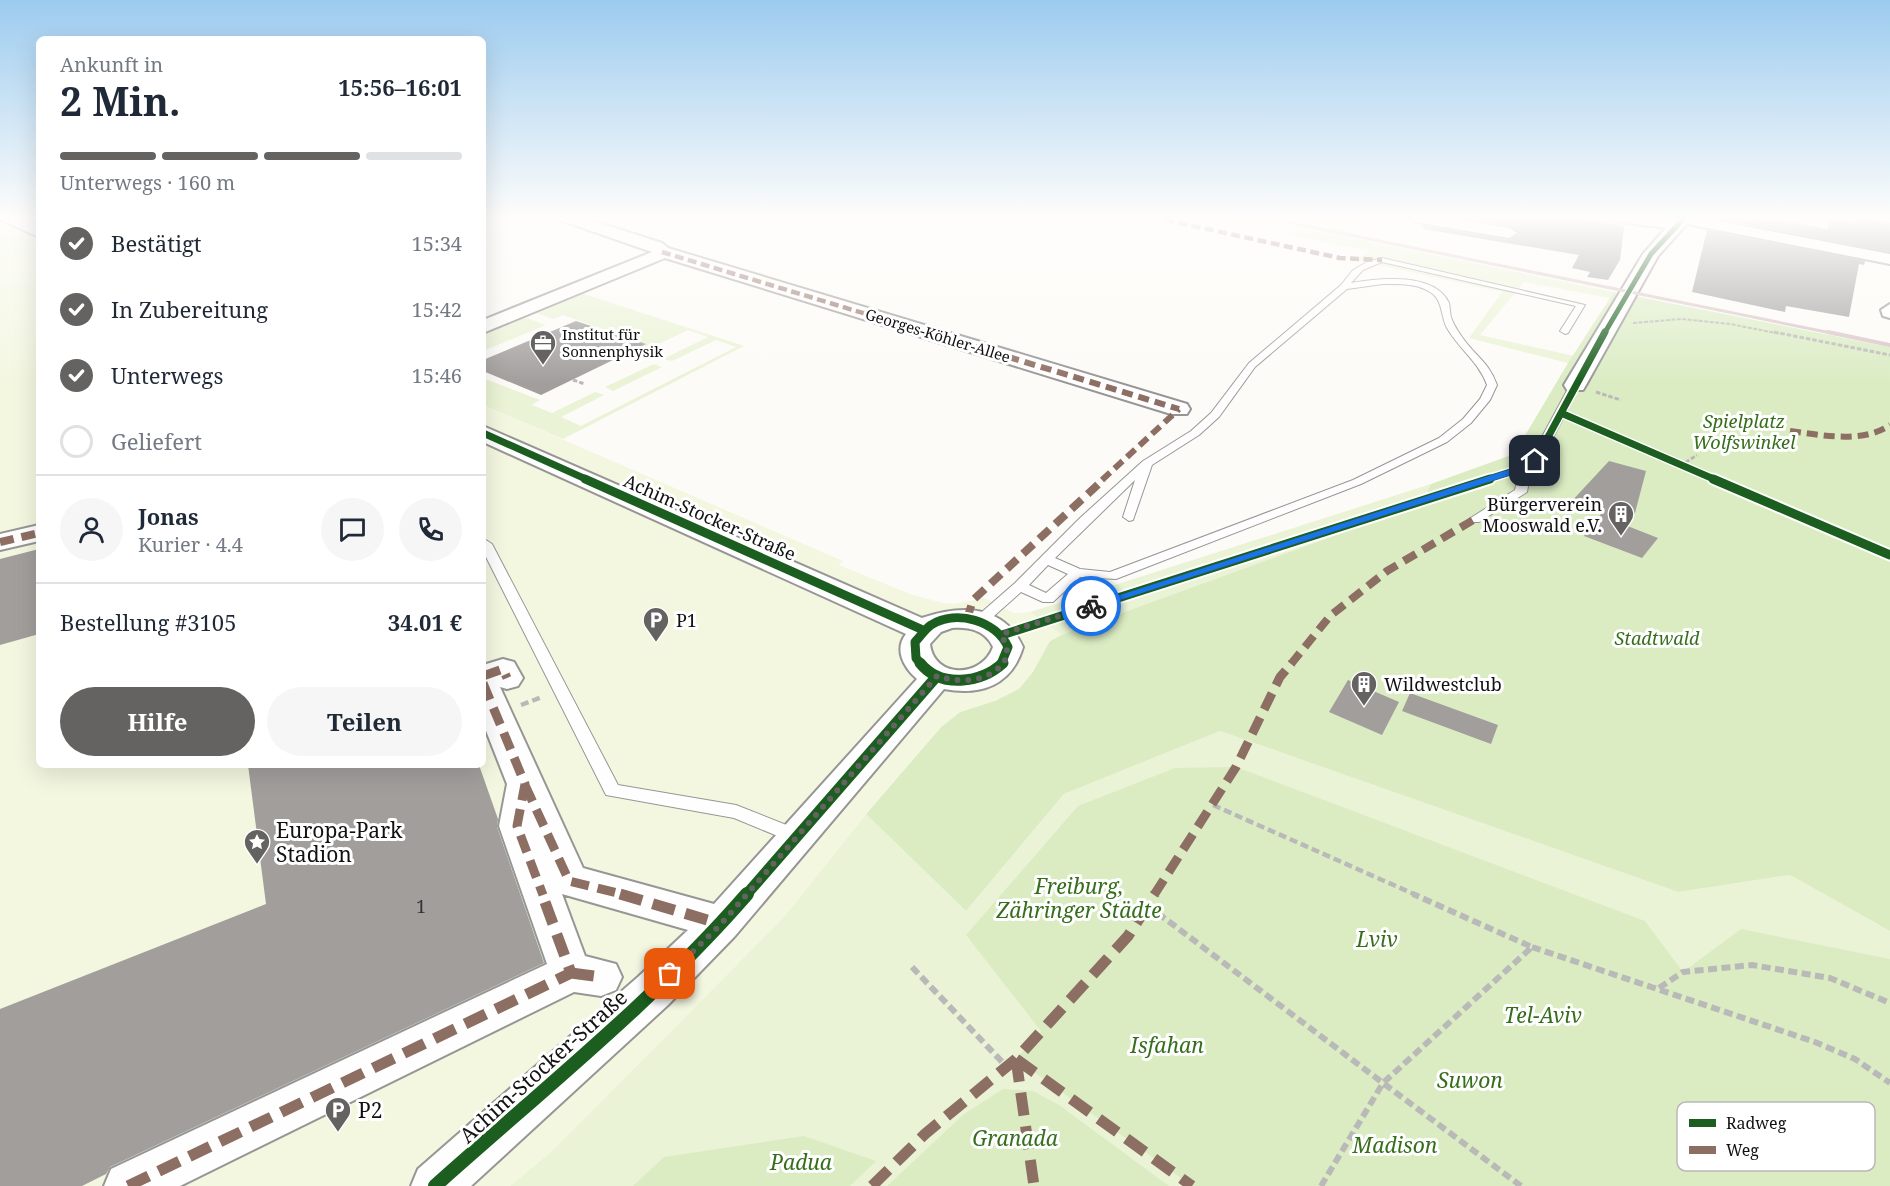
<!DOCTYPE html>
<html lang="de">
<meta charset="utf-8">
<style>
body{margin:0;font-family:"Noto Serif",serif;background:#f6f6f7;color:#1f2937;height:100vh;display:flex;flex-direction:column;font-size:22px;white-space:nowrap}
*{box-sizing:border-box;margin:0}
p{font-size:20px;color:#747a83}
.icon{flex:none;width:33px;height:33px;fill:none;stroke:currentColor;stroke-width:2;stroke-linecap:round;stroke-linejoin:round}
.map{position:relative;flex:1;overflow:hidden}
.details{position:absolute;left:36px;top:36px;width:450px;height:732px;display:flex;flex-direction:column;background:#fff;border-radius:9px;box-shadow:0 6px 24px #0002}
.details>*{flex:none}
.pin{position:absolute;display:grid;place-items:center;width:51px;height:51px;color:#fff;margin:-26px;border-radius:12px;box-shadow:0 3px 9px #0006}
.courier{position:absolute;display:grid;place-items:center;width:60px;height:60px;margin:-30px;border:4px solid #1a73e8;border-radius:50%;background:#fff;color:#222;box-shadow:0 2px 8px #0007}
.summary em{font-style:normal;font-weight:700}
.summary div{display:flex;flex-direction:column-reverse}
.summary{display:flex;align-items:center;justify-content:space-between;height:102px;padding:0 24px}
h1{font-size:39px;font-weight:700;line-height:45px}
.bar{display:grid;grid-template-columns:repeat(4,1fr);gap:9px 6px;align-content:center;height:72px;padding:0 24px}
.bar i{height:8px;border-radius:4px;background:#e0e1e3}
.bar .current{background:#646362}
.bar p{grid-column:span 4}
.line{display:flex;align-items:center;gap:15px;padding:0 24px;border-top:2px solid #e0e1e3}
.line div{flex:1}
.round{display:grid;place-items:center;flex:none;width:63px;height:63px;border-radius:32px;background:#f6f6f7}
ol{padding:0 24px;list-style:none}
li{display:flex;align-items:center;gap:18px;height:66px}
li p{margin-inline-start:auto}
li .icon{padding:6px;border-radius:50%;background:#646362;color:#fff;stroke-width:4}
li:last-child{color:#747a83}
li i{width:33px;height:33px;border:3px solid #e0e1e3;border-radius:50%}
.action{display:flex;gap:12px;margin-top:auto;padding:12px 24px}
.action a{flex:1;height:69px;border-radius:36px;background:#646362;color:#fff;font-size:24px;font-weight:700;line-height:69px;text-align:center}
.action a+a{background:#f6f6f7;color:#1f2937}
.map>svg:first-child{display:block}
.green{fill:#eaf3d5}
.forest{fill:#dbecc3}
.pitch{fill:#f3f7e0}
.building{fill:#a19e9c}
.lines{fill:none;stroke-linecap:round;stroke-linejoin:round}
.lane-casing{stroke:#979695;stroke-width:2}
.street-casing{stroke:#979695;stroke-width:4}
.path-far3{stroke:#b9b9b8;stroke-width:2;stroke-dasharray:4 1.5;stroke-linecap:butt}
.path-far2{stroke:#b9b9b8;stroke-width:3;stroke-dasharray:4.5 2;stroke-linecap:butt}
.path-far1{stroke:#b9b9b8;stroke-width:4.5;stroke-dasharray:8 4;stroke-linecap:butt}
.path{stroke:#b9b9b8;stroke-width:6;stroke-dasharray:9 4.5;stroke-linecap:butt}
.lane{fill:#fffefe;fill-rule:evenodd}
.street{fill:#fffefe;fill-rule:evenodd}
.rail-far1{stroke:#dac5c8;stroke-width:3}
.rail{stroke:#dac5c8;stroke-width:4}
.quiet-far4{stroke:#8d6e63;stroke-width:4.5;stroke-dasharray:9 4.5;stroke-linecap:butt}
.quiet-far3{stroke:#8d6e63;stroke-width:6;stroke-dasharray:11 6;stroke-linecap:butt}
.quiet-far2{stroke:#8d6e63;stroke-width:8;stroke-dasharray:14 8;stroke-linecap:butt}
.quiet-far1{stroke:#8d6e63;stroke-width:9;stroke-dasharray:18 9;stroke-linecap:butt}
.quiet{stroke:#8d6e63;stroke-width:11;stroke-dasharray:23 11;stroke-linecap:butt}
.cycleway-far4-casing{stroke:#fff;stroke-width:8}
.cycleway-far3-casing{stroke:#fff;stroke-width:10}
.cycleway-far2-casing{stroke:#fff;stroke-width:13}
.cycleway-far1-casing{stroke:#fff;stroke-width:15}
.cycleway-casing{stroke:#fff;stroke-width:17}
.cycleway-far4{stroke:#1b5e20;stroke-width:5}
.cycleway-far3{stroke:#1b5e20;stroke-width:7}
.cycleway-far2{stroke:#1b5e20;stroke-width:9}
.cycleway-far1{stroke:#1b5e20;stroke-width:11}
.cycleway{stroke:#1b5e20;stroke-width:14}
.route{fill:#1a73e8}
.done{stroke:#646362;stroke-width:6;stroke-dasharray:0 10.8}
.labels{text-anchor:middle;dominant-baseline:central;stroke-width:6;stroke-linejoin:round;paint-order:stroke}
.far-poi-label{font-size:15px;fill:#111;stroke:#fff;text-anchor:start}
.far-street-label{font-size:15px;fill:#111;stroke:#fff}
.park-label{font-size:18px;font-style:italic;fill:#366e1b;stroke:#fff}
.poi-label{font-size:18px;fill:#111;stroke:#fff;text-anchor:start}
.street-label{font-size:18px;fill:#111;stroke:#fff}
.near-number-label{font-size:18px;fill:#353434}
.near-poi-label{font-size:21px;fill:#111;stroke:#fff;text-anchor:start}
.near-park-label{font-size:21px;font-style:italic;fill:#366e1b;stroke:#fff}
.near-street-label{font-size:21px;fill:#111;stroke:#fff}
.key{fill:#fff;stroke:#b8b8b8;stroke-width:1.5}
.key-label{font-size:16px;fill:#111}
</style>
<div class="map">
<svg width="1890" height="1186" viewBox="0 0 1890 1186">
<rect width="100%" height="100%" fill="#fdfbf7"/>
<path class="green" d="M1202,217H1251L1614,292L1610,298L1524,282L1480,335L1574,356L1568,363L1469,338L1502,292L1356,260L1369,251Z
M1275,217H1339L1363,222L1355,233Z
M581,293L744,346L563,439L483,405V378L540,400L532,405L552,413L595,392L604,395L561,417L581,426L736,347L716,340L672,361L663,359L708,337L688,330L644,351L637,348L645,344L563,315L553,319L534,312Z
M524,317L546,325L483,351V334Z
M654,364L662,367L613,391L605,387Z
M1431,484L1421,504L1061,635L1030,612Z
M1220,731L1678,892L1790,875L1890,931V1186H510L554,1149L783,918L866,814L966,911L1064,794Z"/>
<path class="forest" d="M1614,292L1890,347V931L1790,875L1678,892L1220,731L1064,794L966,911L866,814L941,727L960,712L997,700L1050,641L1061,635L1421,504L1431,484L1514,454L1568,363Z
M1236,767L1645,921L1683,972L1741,929L1890,959V1186H1192L1016,1059L1041,1031L966,935L1078,806L1175,768Z
M1003,1089L1033,1091L1059,1105L1169,1186H887L964,1114Z
M804,1136L876,1161L850,1186H633L664,1157Z"/>
<path class="pitch" d="M0,217H39V765H483V405L843,561L839,565L910,594L943,603L953,604L984,598L1014,613L1030,612L1061,635L1050,641L1033,672L1019,689L997,700L960,712L941,727L866,814L783,918L554,1149L510,1186H0Z"/>
<path class="building" d="M1458,217H1564L1617,224L1624,227L1620,260L1608,280L1587,277L1590,272L1572,268L1579,255L1423,229V225L1509,240L1519,234L1509,226Z
M1721,217L1750,221L1752,218L1766,221L1774,219L1828,229V219L1856,223L1857,217L1890,223V252L1719,219Z
M1707,230L1865,261L1864,265L1859,264L1849,317L1786,306L1785,312L1692,292Z
M576,321L646,344L541,395L483,371V360Z
M1609,461L1646,471L1635,513L1625,525L1658,538L1642,558L1584,536L1601,514L1570,503Z
M39,549V634L0,645V559Z
M1348,680L1399,702L1382,735L1329,712Z
M1410,693L1498,725L1491,744L1402,711Z
M248,765H479L498,819L497,827L544,963L110,1167L106,1174L82,1186H0V1009L266,904Z"/>
<g class="lines">
<g class="lane-casing">
<path id="lane" d="M1382,258L1585,305L1568,333L1565,334L1560,331L1576,306L1382,262L1363,270L1351,283C1379,278 1435,272 1449,303C1450,308 1450,313 1451,317C1453,324 1458,331 1462,337C1475,356 1489,362 1497,385L1490,400L1471,423L1447,442L1361,484L1116,579L1080,577L1053,602H1043L1021,592L985,624H975L973,621L975,618L1015,583L1080,518L1143,461L1191,431L1211,413L1249,363L1341,285L1353,270L1367,262ZM1383,284C1400,284 1419,283 1433,294C1443,303 1441,317 1447,328C1459,349 1479,362 1487,385L1480,399L1463,419L1439,438L1353,480L1110,572L1080,569L1055,558L1135,480L1123,517L1129,521L1133,520L1152,465L1199,435L1219,417L1255,367L1347,289ZM1048,565L1068,574L1046,593L1029,585Z
M1575,382L1580,385L1541,461L1531,468L1527,492L1479,522H1471L1469,519L1515,490L1519,473L1007,638H997L995,635L997,632L1522,465L1530,459L1570,385Z
M486,540L492,544L618,785L736,805L804,832L807,837L804,842L798,844L792,842L734,818L606,795L483,551V541Z"/>
</g>
<g class="street-casing">
<path id="street" d="M0,217H19L39,226V237L1,220Z
M557,217H581L662,243L668,248L1187,404L1190,409L1187,414H1171L665,258L483,333V320L652,252L560,220Z
M1408,217H1444L1509,228L1517,233L1509,238L1416,222Z
M1611,217L1674,220L1676,217H1697L1890,254V264L1687,224L1658,256L1586,385L1583,390H1567L1564,385L1643,254L1666,228L1619,222Z
M1890,304V318L1883,316L1881,310Z
M483,426L922,618C961,605 1003,604 1023,647C1012,685 981,696 944,689L735,936L668,1005L471,1186H411L418,1169L638,977L688,930L562,894L585,956L616,964L622,977L616,990L601,996L574,992L180,1186H104L111,1169L547,964L499,826L507,784L483,723V665L503,659L514,662L523,678L518,686L507,689L500,687L583,868L714,904L917,679C903,667 894,649 906,634L483,442ZM952,628C969,627 985,630 993,647C982,678 934,679 930,644L941,632Z
M39,525V541L0,550V534Z"/>
</g>
<path class="path-far3" d="M1633,323L1682,319L1730,324L1781,334"/>
<path class="path-far2" d="M1774,332L1890,355
M573,380L585,384
M1596,392L1621,400
M1680,466L1697,455"/>
<path class="path-far1" d="M521,705L542,697
M1213,805L1416,895"/>
<path class="path" d="M1147,905L1383,1083L1532,947L1413,894
M1532,947L1815,1042L1855,1059L1890,1083
M912,967L1006,1066
M1659,988L1683,972L1752,965L1830,978L1890,1003
M1321,1186L1383,1083L1521,1186"/>
<use href="#lane" class="lane"/>
<use href="#street" class="street"/>
<path class="rail-far1" d="M1262,217L1836,334"/>
<path class="rail" d="M1828,332L1890,345"/>
<path class="quiet-far4" d="M1152,217L1340,258L1382,260
M662,252L932,334"/>
<path class="quiet-far3" d="M927,332L1179,409
M1790,431C1821,435 1863,444 1890,425
M1102,480L1179,409"/>
<path class="quiet-far2" d="M0,542L39,533
M967,619L973,600L1104,479
M1291,664L1330,616L1387,571L1475,519"/>
<path class="quiet-far1" d="M483,676L503,669L507,678
M483,683L525,784L517,826L543,895
M525,785L569,881L626,895
M1154,895L1236,767L1280,677L1292,663"/>
<path class="quiet" d="M620,894L721,924
M571,973L601,977
M1016,1059L1192,1186
M1016,1059L1034,1186
M128,1186L571,973L542,894
M872,1186L925,1134L1016,1059L1128,936L1155,894"/>
<g class="cycleway-far4-casing">
<path id="cycleway-far4" d="M1604,334L1651,254L1685,217"/>
</g>
<g class="cycleway-far3-casing">
<path id="cycleway-far3" d="M1561,413L1716,480
M483,433L588,480
M1485,480L1526,467L1535,461L1605,332"/>
</g>
<g class="cycleway-far2-casing">
<path id="cycleway-far2" d="M585,479L923,630
M1713,479L1890,555
M1002,635L1490,479
M921,664L916,658L915,642C920,637 925,629 931,625C957,609 996,621 1008,647L1001,664"/>
</g>
<g class="cycleway-far1-casing">
<path id="cycleway-far1" d="M920,663C941,689 981,683 1003,663
M746,895L937,676"/>
</g>
<g class="cycleway-casing">
<path id="cycleway" d="M435,1186C541,1091 654,1001 747,894"/>
</g>
<use href="#cycleway-far4" class="cycleway-far4"/>
<use href="#cycleway-far3" class="cycleway-far3"/>
<use href="#cycleway-far2" class="cycleway-far2"/>
<use href="#cycleway-far1" class="cycleway-far1"/>
<use href="#cycleway" class="cycleway"/>
</g>
<linearGradient id="sky" x2="0" y2="1"><stop stop-color="#9ccbef"/><stop offset="0.57" stop-color="#fefdfb"/><stop offset="1" stop-color="#fefdfb" stop-opacity="0"/></linearGradient>
<rect width="1890" height="383" fill="url(#sky)"/>
<path class="route" d="M1533,459L1539,461L1529,469L1095,608L1086,606L1523,465Z"/>
<g class="lines">
<path class="done" d="M670,974L721,924L937,676C962,684 997,682 1008,654L1002,634L1091,606"/>
</g>
<defs>
<g id="office-pin" transform="scale(1.35)"><path d="M0 17L-7.5 6A9.5 9.5 0 1 1 7.5 6Z" fill="#646362" stroke="#fff"/><path d="M-6-3h4V-5.5h4V-3h4V5H-6ZM-1-4.5V-3h2v-1.5ZM-6 0V1H6V0Z" fill="#fff"/></g>
<g id="building-pin" transform="scale(1.35)"><path d="M0 17L-7.5 6A9.5 9.5 0 1 1 7.5 6Z" fill="#646362" stroke="#fff"/><path d="M-4-6H4V6H1V3H-1V6H-4ZM-2.5-4.3h1.7v1.8h-1.7ZM.8-4.3h1.7v1.8H.8ZM-2.5-1h1.7V.8h-1.7ZM.8-1h1.7V.8H.8Z" fill="#fff"/></g>
<g id="parking-pin" transform="scale(1.35)"><path d="M0 17L-7.5 6A9.5 9.5 0 1 1 7.5 6Z" fill="#646362" stroke="#fff"/><path d="M-3.5-5.5H1a3.5 3.5 0 0 1 0 7H-1V5.5H-3.5ZM-1-3.4V-.6H.8a1.4 1.4 0 0 0 0-2.8Z" fill="#fff"/></g>
<g id="sight-pin" transform="scale(1.35)"><path d="M0 17L-7.5 6A9.5 9.5 0 1 1 7.5 6Z" fill="#646362" stroke="#fff"/><path d="M0-6L1.8-2.2L6-1.7L2.9 1.2L3.7 5.4L0 3.3L-3.7 5.4L-2.9 1.2L-6-1.7L-1.8-2.2Z" fill="#fff"/></g>
</defs>
<g fill-rule="evenodd">
<use href="#office-pin" x="543" y="343"/>
<use href="#building-pin" x="1621" y="514"/>
<use href="#parking-pin" x="656" y="620"/>
<use href="#building-pin" x="1364" y="684"/>
<use href="#sight-pin" x="257" y="842"/>
<use href="#parking-pin" x="338" y="1110"/>
</g>
<g class="labels">
<g class="far-poi-label">
<text x="562" y="334">Institut für<tspan x="562" dy="17">Sonnenphysik</tspan></text>
</g>
<g class="far-street-label">
<text transform="translate(938 335) rotate(17)">Georges-Köhler-Allee</text>
</g>
<g class="park-label">
<text x="1744" y="421">Spielplatz<tspan x="1744" dy="21">Wolfswinkel</tspan></text>
<text x="1657" y="638">Stadtwald</text>
</g>
<g class="poi-label">
<text x="1602" y="504" text-anchor="end">Bürgerverein<tspan x="1602" dy="21">Mooswald e.V.</tspan></text>
<text x="676" y="620">P1</text>
<text x="1384" y="684">Wildwestclub</text>
</g>
<g class="street-label">
<text transform="translate(710 517) rotate(24)">Achim-Stocker-Straße</text>
</g>
<g class="near-number-label">
<text x="421" y="906">1</text>
</g>
<g class="near-poi-label">
<text x="276" y="830">Europa-Park<tspan x="276" dy="24">Stadion</tspan></text>
<text x="358" y="1110">P2</text>
</g>
<g class="near-park-label">
<text x="1079" y="886">Freiburg,<tspan x="1079" dy="24">Zähringer Städte</tspan></text>
<text x="1377" y="939">Lviv</text>
<text x="1543" y="1015">Tel-Aviv</text>
<text x="1167" y="1045">Isfahan</text>
<text x="1470" y="1080">Suwon</text>
<text x="1015" y="1138">Granada</text>
<text x="1395" y="1145">Madison</text>
<text x="801" y="1162">Padua</text>
</g>
<g class="near-street-label">
<text transform="translate(543 1066) rotate(-42)">Achim-Stocker-Straße</text>
</g>
</g>
<rect x="1677" y="1102" width="198" height="69" rx="9" class="key"/>
<rect x="1689" y="1119" width="27" height="8" fill="#1b5e20"/>
<rect x="1689" y="1146" width="27" height="8" fill="#8d6e63"/>
<g class="key-label">
<text x="1726" y="1129">Radweg</text>
<text x="1726" y="1156">Weg</text>
</g>
</svg>
<div class="pin" style="left:670px;top:974px;background:#ea580c"><svg class="icon" aria-label="bag" viewBox="0 0 24 24"><path d="M5 8h14l-1 12H6zM9 8a3 3 0 0 1 6 0"/></svg></div>
<div class="pin" style="left:1535px;top:461px;background:#1f2937"><svg class="icon" aria-label="home" viewBox="0 0 24 24"><path d="M3 11l9-7 9 7M6 9v11h12V9"/></svg></div>
<div class="courier" style="left:1091px;top:606px"><svg class="icon" aria-label="bike" viewBox="0 0 24 24"><circle cx="6" cy="16" r="4"/><circle cx="18" cy="16" r="4"/><path d="M6 16l4-8h5l3 8M10 8l3 8H6M13 5h3"/></svg></div>
<section class="details">
<div class="summary"><div><h1>2 Min.</h1><p>Ankunft in</p></div><em>15:56–16:01</em></div>
<div class="bar"><i class="current"></i><i class="current"></i><i class="current"></i><i></i><p>Unterwegs · 160 m</p></div>
<ol>
<li><svg class="icon" aria-label="check" viewBox="0 0 24 24"><path d="M5 12l5 5 9-10"/></svg>Bestätigt<p>15:34</p></li>
<li><svg class="icon" aria-label="check" viewBox="0 0 24 24"><path d="M5 12l5 5 9-10"/></svg>In Zubereitung<p>15:42</p></li>
<li><svg class="icon" aria-label="check" viewBox="0 0 24 24"><path d="M5 12l5 5 9-10"/></svg>Unterwegs<p>15:46</p></li>
<li><i></i>Geliefert</li>
</ol>
<div class="line" style="height:108px"><a class="round"><svg class="icon" aria-label="person" viewBox="0 0 24 24"><circle cx="12" cy="8" r="4"/><path d="M4 21q1-7 8-7t8 7"/></svg></a><div><b>Jonas</b><p>Kurier · 4.4</p></div><a class="round"><svg class="icon" aria-label="chat" viewBox="0 0 24 24"><path d="M4 5h16v11H9l-5 4z"/></svg></a><a class="round"><svg class="icon" aria-label="phone" viewBox="0 0 24 24"><path d="M5 4h4l2 5-3 2q2 4 5 5l2-3 5 2v4C11 20 4 13 5 4z"/></svg></a></div>
<div class="line" style="height:78px"><div>Bestellung #3105</div><b>34.01 €</b></div>
<div class="action"><a>Hilfe</a><a>Teilen</a></div>
</section>
</div>
